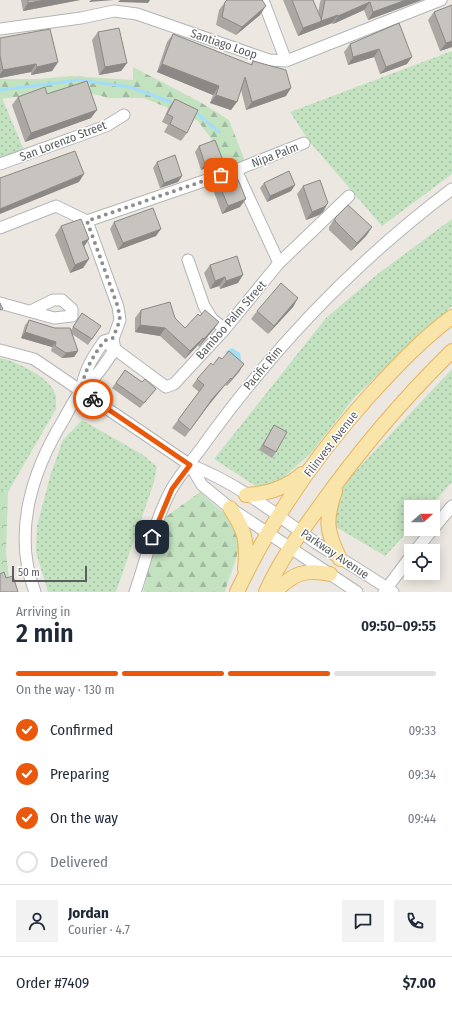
<!DOCTYPE html>
<meta charset="utf-8">
<style>
body{margin:0;font-family:"Fira Sans Condensed",sans-serif;background:#f2f2f3;color:#1f2937;height:100vh;display:flex;flex-direction:column;font-size:15px;white-space:nowrap}
*{box-sizing:border-box;margin:0}
p{font-size:13px;color:#747a83}
.icon{flex:none;width:22px;height:22px;fill:none;stroke:currentColor;stroke-width:2;stroke-linecap:round;stroke-linejoin:round}
.map{position:relative;height:592px;overflow:hidden}
.drawer{display:flex;flex-direction:column;background:#fff;flex:1}
.drawer>*{flex:none}
.needle{width:26px;rotate:69deg}
.fabs{position:absolute;left:404px;top:500px;display:grid;gap:8px}
.fabs a{display:grid;place-items:center;width:36px;height:36px;border-radius:0px;background:#fff;box-shadow:0 2px 10px #0003;font-size:20px}
.scale{position:absolute;left:12px;bottom:10px;width:75px;box-sizing:border-box;padding-left:4px;border:2px solid #5a5e61;border-top:0;font-size:11px;line-height:14px;white-space:nowrap;color:#5a5e61;-webkit-text-stroke:3px #fff;paint-order:stroke}
.pin{position:absolute;display:grid;place-items:center;width:34px;height:34px;color:#fff;margin:-17px;border-radius:8px;box-shadow:0 2px 6px #0006}
.courier{position:absolute;display:grid;place-items:center;width:40px;height:40px;margin:-20px;border:3px solid #ea580c;border-radius:50%;background:#fff;color:#222;box-shadow:0 1px 5px #0007}
.summary em{font-style:normal;font-weight:600}
.summary div{display:flex;flex-direction:column-reverse}
.summary{display:flex;align-items:center;justify-content:space-between;height:68px;padding:0 16px}
h1{font-size:26px;font-weight:600;line-height:30px}
.bar{display:grid;grid-template-columns:repeat(4,1fr);gap:6px 4px;align-content:center;height:48px;padding:0 16px}
.bar i{height:5px;border-radius:3px;background:#e0e1e3}
.bar .on{background:#ea580c}
.bar p{grid-column:span 4}
.line{display:flex;align-items:center;gap:10px;padding:0 16px;border-top:1px solid #e0e1e3}
.line div{flex:1}
.round{display:grid;place-items:center;flex:none;width:42px;height:42px;border-radius:0px;background:#f2f2f3}
ol{padding:0 16px;list-style:none}
li{display:flex;align-items:center;gap:12px;height:44px}
li p{margin-inline-start:auto}
li .icon{padding:4px;border-radius:50%;background:#ea580c;color:#fff;stroke-width:4}
li:last-child{color:#747a83}
li i{width:22px;height:22px;border:2px solid #e0e1e3;border-radius:50%}
.map>svg:first-child{display:block}
.grass{fill:url(#grass-dots)}
.forest{fill:url(#forest-firs)}
.park{fill:url(#park-crowns)}
.water{fill:#a4ddf9}
.lines{fill:none;stroke-linecap:round;stroke-linejoin:round}
.stream{stroke:#a4ddf9;stroke-width:3}
.minor-casing{stroke:#b2b5b8;stroke-width:13}
.major-casing{stroke:#e7b35f;stroke-width:16}
.minor{stroke:#fff;stroke-width:11}
.major{stroke:#f9e4a9;stroke-width:14}
.wall{fill:#aba8a3}
.shaded-wall{fill:#8b8885}
.building{fill:#c7c3be;stroke:#8b8885}
.done{stroke:#8d8e8e;stroke-width:4;stroke-dasharray:0 7.2}
.route{stroke:#ea580c;stroke-width:5}
.labels{text-anchor:middle;dominant-baseline:central;stroke-width:3;stroke-linejoin:round;paint-order:stroke}
.street-label{font-size:12px;fill:#5a5e61;stroke:#fff}
</style>
<div class="map">
<svg width="452" height="592" viewBox="0 0 452 592">
<defs>
<pattern id="grass-dots" width="8" height="8" patternUnits="userSpaceOnUse"><rect width="8" height="8" fill="#c3e2bf"/><path d="M2 2h.1M6 6h.1" fill="none" stroke="#a1ba9f" stroke-width="1.8" stroke-linecap="round"/></pattern>
<pattern id="forest-firs" width="22" height="20" patternUnits="userSpaceOnUse"><rect width="22" height="20" fill="#c3e2bf"/><path d="M5 1l3.5 6h-7zM16 11l3.5 6h-7z" fill="#a1ba9f"/></pattern>
<pattern id="park-crowns" width="20" height="18" patternUnits="userSpaceOnUse"><rect width="20" height="18" fill="#c3e2bf"/><path d="M2 6a3 3 0 1 1 6 0M12 15a3 3 0 1 1 6 0" fill="none" stroke="#a1ba9f"/></pattern>
</defs>
<rect width="100%" height="100%" fill="#ece8e1"/>
<path class="grass" d="M452,51V174L382,226L309,141L290,112Z
M2,98L24,150L0,157V99Z
M452,219V306L411,343L354,398L311,453L276,484L257,487L214,459L326,318L379,273Z
M0,358C16,361 52,378 56,396C56,400 56,405 56,409L8,492L0,490Z
M452,369V482L430,507H411V528L385,556L331,524L340,488Z
M82,420L143,455L157,467L153,485L116,592H48L36,552L37,526L51,473L63,440Z"/>
<path class="forest" d="M133,67L200,102L229,120L245,161L227,169L210,137L197,120L144,98H109L86,92L61,91L0,99V79H39L71,76L133,80Z
M200,492C212,504 235,519 240,535C243,545 228,580 225,592H143L160,521Z"/>
<path class="park" d="M0,490L8,492L6,553L9,578L0,592Z"/>
<path class="water" d="M232,348L240,353L241,359L239,364L225,352Z"/>
<g class="lines">
<path class="stream" d="M0,90L79,80L130,87L176,104
M194,111L219,132"/>
<g class="minor-casing">
<path id="minor" d="M263,0L286,61
M0,29L81,18L114,11L137,14L269,60L286,61L441,0
M0,164L106,126L124,115
M236,170L279,263
M87,221L236,170L304,143
M0,228L56,206L87,221
M188,260L204,306L212,319L225,329
M0,303L54,318L72,316V309L62,300H53L31,311
M104,341L166,387L174,384L225,329L279,263L349,196
M0,350L34,359L190,465C236,482 276,514 316,543C342,560 368,575 393,592
M81,391C84,371 92,358 104,341L111,339
M190,465L202,485L230,508L357,592
M433,529L452,506
M415,551L433,529
M35,592C12,533 32,471 64,419C69,410 74,399 81,391C84,387 89,384 92,380C101,371 108,359 115,349L113,339L120,320L118,307L87,221
M135,592C147,558 154,522 171,490C182,471 198,454 210,436C278,343 360,258 452,189
M384,592L411,556"/>
</g>
<g class="major-casing">
<path id="major" d="M335,491C325,520 326,531 340,559
M246,495C268,494 286,488 302,474
M230,508C245,530 248,542 245,569
M237,592C271,519 317,454 371,394C396,367 422,339 452,317
M266,592C279,562 298,536 317,510C358,452 401,401 452,351
M275,592C293,573 305,569 330,574"/>
</g>
<use href="#minor" class="minor"/>
<use href="#major" class="major"/>
</g>
<path class="wall" d="M21,0H80L23,11Z
M283,0H313L318,13L320,2L321,0H422L368,20L364,10L333,24L332,23L298,36Z
M225,2L260,15L236,35L216,25L219,10Z
M452,5V47L440,51L428,20L434,12Z
M399,23L407,64L380,74L374,57L348,65L344,52L350,44Z
M98,32L127,63L121,71L99,75L92,40Z
M173,34L250,65L253,61L286,96L246,110L241,90L231,110L210,103L213,95L157,72L167,42Z
M0,38L58,62L52,71L31,75V72L0,78Z
M47,94L91,118L25,142L12,105L18,97Z
M175,99L187,133L181,141L164,132L168,125L162,122L169,107Z
M199,146L222,158L218,163L201,170L195,152Z
M157,162L182,176L178,182L160,188L153,168Z
M264,183L295,185L291,191L267,202L260,188Z
M219,184L240,207L222,214L214,192Z
M303,186L323,212L319,215L306,220L297,194Z
M335,218L372,227L366,236L351,251L329,230V227Z
M114,222L156,236L118,250L110,229Z
M61,226L89,239L84,246L89,259L83,268L70,273L55,235Z
M210,265L238,283L220,289L219,286L210,289L204,273Z
M298,298L293,307L268,334L251,319L257,311Z
M141,310L175,318L185,328L200,316L219,322L214,329L199,347L198,345L185,359L160,336L135,332V318Z
M82,313L101,326L88,345L72,334L78,351L74,357L62,358L51,351L52,347L21,338L25,325L29,320L55,328L71,330Z
M222,359L244,364L227,386L225,385L208,406L185,437L172,428L199,392L192,386L197,379L213,365Z
M125,370L142,382L156,389L140,408L112,388Z
M274,425L276,452L272,458L259,450Z"/>
<path class="shaded-wall" d="M46,0H80L23,11L28,3Z
M91,0H114L89,2Z
M120,0H150L148,3L118,2Z
M406,0H422L368,20L373,12Z
M370,2L364,10L333,24L338,16Z
M266,6L260,15L236,35L242,27Z
M338,15L332,23L316,29L321,21Z
M322,21L316,29L298,36L303,28Z
M452,41V47L440,51L446,43Z
M379,49L374,57L348,65L353,57Z
M412,57L407,64L380,74L386,67Z
M58,62L52,71L31,75L37,67Z
M127,63L121,71L99,75L105,67Z
M36,64L31,72L0,78V74L3,70Z
M162,64L219,86L213,95L157,72Z
M291,88L286,96L246,110L252,102Z
M216,95L237,102L231,110L210,103Z
M97,110L91,118L25,142L31,133Z
M222,158L218,163L201,170L205,164Z
M84,174L79,182L0,214V209Z
M182,176L178,182L160,188L164,183Z
M295,185L291,191L267,202L270,196Z
M246,199L240,207L222,214L228,206Z
M328,203L323,212L319,215L306,220L312,212Z
M372,227L366,236L351,251L357,243Z
M161,229L156,236L118,250L123,243Z
M89,239L83,248L82,242Z
M89,259L83,268L70,273L75,265Z
M243,275L238,283L220,289L226,281Z
M225,277L219,286L210,289L215,281Z
M298,298L293,307L268,334L274,326Z
M219,322L214,329L199,347L204,339Z
M140,325L165,328L160,336L135,332Z
M25,332L56,342L52,347L21,338Z
M203,338L198,345L185,359L190,351Z
M78,351L74,357L62,358L66,353Z
M244,364L239,372L227,386L232,379Z
M231,378L225,385L208,406L185,437L213,398Z"/>
<path class="building" d="M28,0H46L28,3Z
M227,0H262L266,6L242,27L222,17L225,2Z
M292,0H313L322,21L303,28Z
M325,0H406L373,12L370,2L338,16V15L321,21Z
M452,5V41L446,43L434,12Z
M399,23L412,57L386,67L379,49L353,57L350,44Z
M119,28L127,63L105,67L98,32Z
M50,29L58,62L37,67L36,64L3,70L0,56V38Z
M173,34L252,65L253,61L286,70L291,88L252,102L245,77L237,102L216,95L219,86L162,64Z
M87,81L97,110L31,133L18,97L45,87L47,94Z
M175,99L198,110L187,133L170,124L173,117L167,114Z
M215,140L222,158L205,164L199,146Z
M75,151L84,174L0,209V178Z
M175,155L182,176L164,183L157,162Z
M289,171L295,185L270,196L264,183Z
M237,177L246,199L228,206L219,184Z
M320,180L328,203L324,207L312,212L303,186Z
M348,205L372,227L357,243L335,221V218Z
M153,208L161,229L123,243L114,222Z
M81,219L89,239L82,242L89,259L75,265L61,226Z
M237,256L243,275L226,281L225,277L215,281L210,265Z
M281,283L298,298L274,326L257,311Z
M170,302L175,318L185,328L198,314L200,316L205,310L219,322L204,339L203,338L190,351L165,328L140,325L141,310Z
M0,303L3,309L0,310Z
M82,313L101,326L92,339L73,327Z
M29,320L55,328H70L78,351L66,353L55,346L56,342L25,332Z
M229,351L244,364L232,379L231,378L213,398L190,430L178,420L204,385L197,379L211,363L213,365L219,357L222,359Z
M125,370L142,382L145,379L156,389L144,403L116,383Z
M274,425L287,432L276,452L263,445Z
M4,572L6,578L13,576L18,592H0V574Z"/>
<g class="lines">
<path class="done" d="M93,399L81,391C84,371 92,358 104,341L113,338L120,320L118,307L87,221L221,175"/>
<path class="route" d="M93,399L190,465L172,489L152,537"/>
</g>
<g class="labels">
<g class="street-label">
<text transform="translate(224 44) rotate(19)">Santiago Loop</text>
<text transform="translate(63 141) rotate(-21)">San Lorenzo Street</text>
<text transform="translate(275 155) rotate(-21)">Nipa Palm</text>
<text transform="translate(231 320) rotate(-49)">Bamboo Palm Street</text>
<text transform="translate(263 368) rotate(-50)">Pacific Rim</text>
<text transform="translate(331 444) rotate(-52)">Filinvest Avenue</text>
<text transform="translate(335 554) rotate(34)">Parkway Avenue</text>
</g>
</g>
</svg>
<div class="fabs">
<a><svg class="needle" viewBox="-14 -14 28 28"><path d="M0-13l5 13h-10z" fill="#e53935"/><path d="M0 13l5-13h-10z" fill="#747a83"/></svg></a>
<a><svg class="icon" aria-label="locate" viewBox="0 0 24 24"><circle cx="12" cy="12" r="6"/><path d="M12 2v4M12 18v4M2 12h4M18 12h4"/></svg></a>
</div>
<div class="scale">50 m</div>
<div class="pin" style="left:221px;top:175px;background:#ea580c"><svg class="icon" aria-label="bag" viewBox="0 0 24 24"><path d="M5 8h14l-1 12H6zM9 8a3 3 0 0 1 6 0"/></svg></div>
<div class="pin" style="left:152px;top:537px;background:#1f2937"><svg class="icon" aria-label="home" viewBox="0 0 24 24"><path d="M3 11l9-7 9 7M6 9v11h12V9"/></svg></div>
<div class="courier" style="left:93px;top:399px"><svg class="icon" aria-label="bike" viewBox="0 0 24 24"><circle cx="6" cy="16" r="4"/><circle cx="18" cy="16" r="4"/><path d="M6 16l4-8h5l3 8M10 8l3 8H6M13 5h3"/></svg></div>
</div>
<section class="drawer">
<div class="summary"><div><h1>2 min</h1><p>Arriving in</p></div><em>09:50–09:55</em></div>
<div class="bar"><i class="on"></i><i class="on"></i><i class="on"></i><i></i><p>On the way · 130 m</p></div>
<ol>
<li><svg class="icon" aria-label="check" viewBox="0 0 24 24"><path d="M5 12l5 5 9-10"/></svg>Confirmed<p>09:33</p></li>
<li><svg class="icon" aria-label="check" viewBox="0 0 24 24"><path d="M5 12l5 5 9-10"/></svg>Preparing<p>09:34</p></li>
<li><svg class="icon" aria-label="check" viewBox="0 0 24 24"><path d="M5 12l5 5 9-10"/></svg>On the way<p>09:44</p></li>
<li><i></i>Delivered</li>
</ol>
<div class="line" style="height:72px"><a class="round"><svg class="icon" aria-label="person" viewBox="0 0 24 24"><circle cx="12" cy="8" r="4"/><path d="M4 21q1-7 8-7t8 7"/></svg></a><div><b>Jordan</b><p>Courier · 4.7</p></div><a class="round"><svg class="icon" aria-label="chat" viewBox="0 0 24 24"><path d="M4 5h16v11H9l-5 4z"/></svg></a><a class="round"><svg class="icon" aria-label="phone" viewBox="0 0 24 24"><path d="M5 4h4l2 5-3 2q2 4 5 5l2-3 5 2v4C11 20 4 13 5 4z"/></svg></a></div>
<div class="line" style="height:52px"><div>Order #7409</div><b>$7.00</b></div>
</section>
